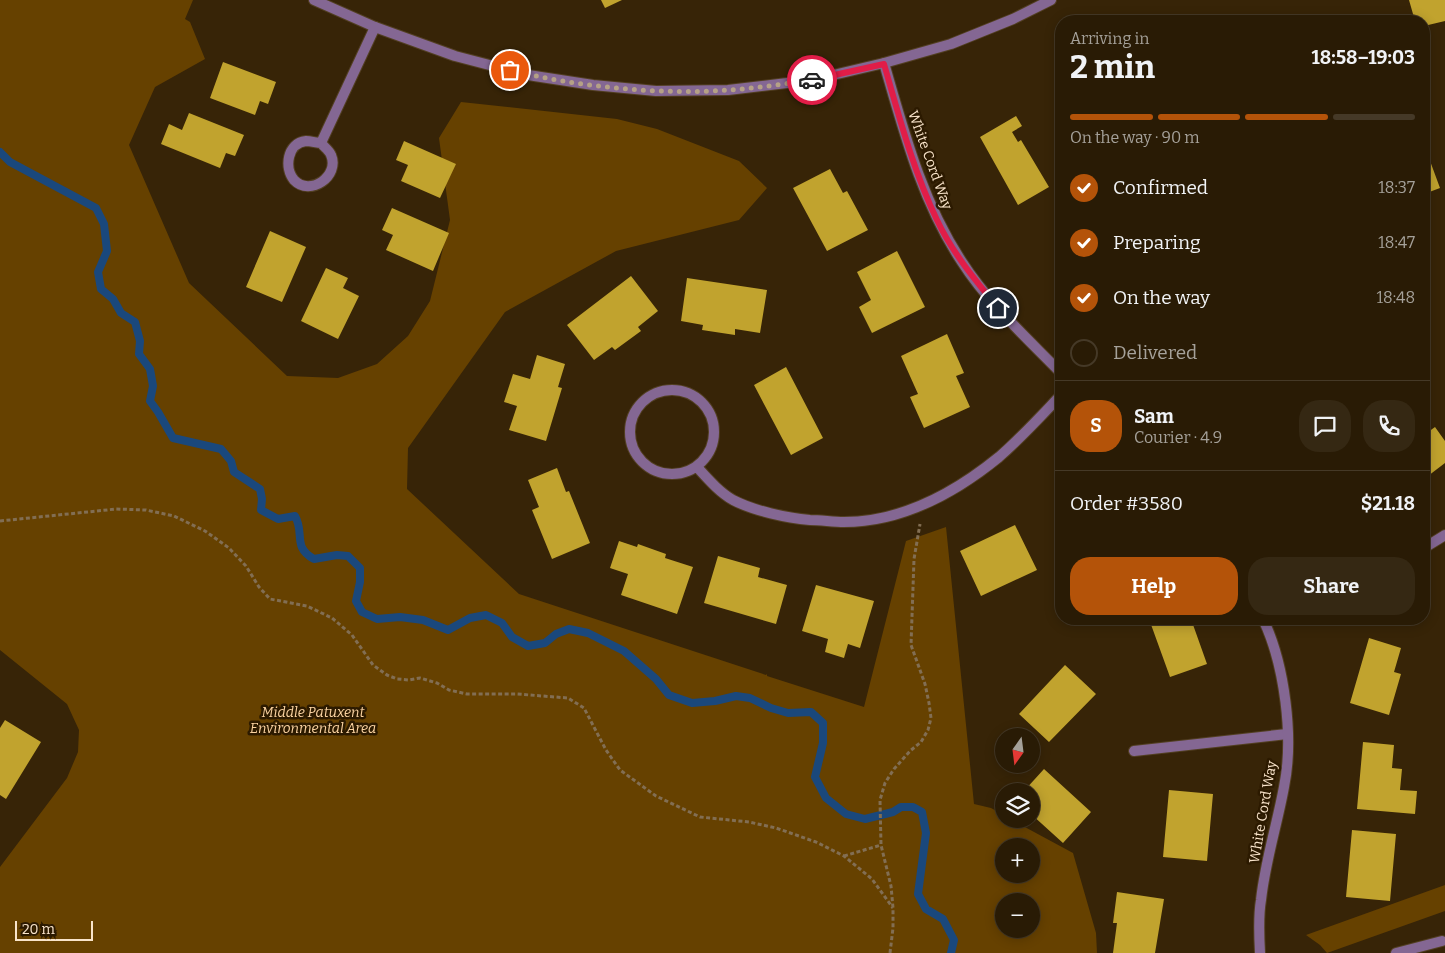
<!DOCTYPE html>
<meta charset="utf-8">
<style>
body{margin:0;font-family:Bitter,serif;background:#352813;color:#f1f3f6;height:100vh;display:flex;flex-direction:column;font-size:19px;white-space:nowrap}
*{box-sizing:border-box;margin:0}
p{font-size:16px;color:#a5a19a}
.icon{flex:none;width:28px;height:28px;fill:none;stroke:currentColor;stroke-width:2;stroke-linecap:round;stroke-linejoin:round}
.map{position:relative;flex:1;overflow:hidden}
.panel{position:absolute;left:1055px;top:15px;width:375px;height:610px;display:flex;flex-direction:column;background:#291b05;border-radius:20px;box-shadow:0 2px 12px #0003,0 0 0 1px #453927}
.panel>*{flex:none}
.needle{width:32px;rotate:194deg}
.buttons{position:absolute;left:995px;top:728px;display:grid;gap:10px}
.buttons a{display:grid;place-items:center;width:45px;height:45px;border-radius:50%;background:#291b05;box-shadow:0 2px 12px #0003,0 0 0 1px #453927;font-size:25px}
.scale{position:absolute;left:15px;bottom:12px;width:78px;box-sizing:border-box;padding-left:5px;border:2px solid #f9e4ca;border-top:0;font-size:14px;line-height:18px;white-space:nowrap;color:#f9e4ca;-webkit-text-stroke:4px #2c1a00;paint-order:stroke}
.pin{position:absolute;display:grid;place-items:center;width:42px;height:42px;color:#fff;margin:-21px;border:2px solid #fff;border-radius:50%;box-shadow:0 1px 5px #0007}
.courier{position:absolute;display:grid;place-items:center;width:50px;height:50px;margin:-25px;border:4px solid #e11d48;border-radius:50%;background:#fff;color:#222;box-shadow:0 1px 6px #0007}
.overview em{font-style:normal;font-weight:700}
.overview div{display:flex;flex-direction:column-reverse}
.overview{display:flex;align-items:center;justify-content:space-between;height:85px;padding:0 15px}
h1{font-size:32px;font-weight:700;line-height:38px}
.bar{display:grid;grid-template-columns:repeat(4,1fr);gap:8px 5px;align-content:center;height:60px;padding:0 15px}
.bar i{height:6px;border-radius:4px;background:#453927}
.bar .current{background:#b45309}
.bar p{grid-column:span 4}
.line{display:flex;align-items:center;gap:12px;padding:0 15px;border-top:1px solid #453927}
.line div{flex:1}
.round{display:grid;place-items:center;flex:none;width:52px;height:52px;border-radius:20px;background:#352813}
ol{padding:0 15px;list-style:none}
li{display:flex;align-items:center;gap:15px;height:55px}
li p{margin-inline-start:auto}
li .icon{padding:5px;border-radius:50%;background:#b45309;color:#fff;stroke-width:4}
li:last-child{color:#a5a19a}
li i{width:28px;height:28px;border:2px solid #453927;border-radius:50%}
.action{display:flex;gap:10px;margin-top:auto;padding:10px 15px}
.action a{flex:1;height:58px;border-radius:20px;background:#b45309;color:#fff;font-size:20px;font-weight:700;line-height:58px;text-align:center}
.action a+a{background:#352813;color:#f1f3f6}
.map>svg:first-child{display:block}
.green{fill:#664100;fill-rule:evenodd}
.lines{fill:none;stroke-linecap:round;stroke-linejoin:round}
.stream{stroke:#1a487c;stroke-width:8}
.building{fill:#c1a32e}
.service-casing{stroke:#523f22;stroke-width:12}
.minor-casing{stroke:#523f22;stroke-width:12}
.tertiary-casing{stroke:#523f22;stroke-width:12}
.path{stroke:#826e53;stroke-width:3;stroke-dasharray:4 2.5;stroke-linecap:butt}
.service{stroke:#846793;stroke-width:10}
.minor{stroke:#846793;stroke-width:10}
.tertiary{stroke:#846793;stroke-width:10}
.done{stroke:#b5a186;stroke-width:5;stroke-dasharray:0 9}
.route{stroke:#e11d48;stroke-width:6}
.labels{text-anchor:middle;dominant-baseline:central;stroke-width:5;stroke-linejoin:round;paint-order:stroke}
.street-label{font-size:14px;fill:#f9e4ca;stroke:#2c1a00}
.park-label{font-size:14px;font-style:italic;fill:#fbd3a1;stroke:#2c1a00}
</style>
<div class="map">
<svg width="1445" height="953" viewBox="0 0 1445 953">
<rect width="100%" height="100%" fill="#372407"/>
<path class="green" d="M0,0H193L185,19L190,22L205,59L155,87L129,145L189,283L287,376L338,378L377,364L408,336L430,301L450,220L439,138L461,102L617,119L657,129L739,161L767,188L739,220L616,251L505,312L408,448L407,489L519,594L766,675L767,674V676L864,707L906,541L946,527L974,804L991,808L1004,815V819H1010L1073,853L1096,933L1097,953H0V867L67,778L78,752L79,730L67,704L0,650ZM1004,846H1031V874H1004ZM1004,901H1031V929H1004Z
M1445,885V911L1327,953L1320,945L1306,935Z"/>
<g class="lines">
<path class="stream" d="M0,152L10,162L96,208L104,224L107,251L98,272L101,289L113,299L121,313L135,322L140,341L139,354L150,369L153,386L150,401L158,412L173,438L221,449L231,461L234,472L260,489L262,499L261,510L278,519L295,516C305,533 292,547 314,559L337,555L348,556L360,568V582L356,601L362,612L377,619L400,617L423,620L448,630L470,618L486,615L502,623L512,637L528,646L545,643L556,634L569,629L588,633L624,651L656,679L669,695L692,703L715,701L736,696L750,698L771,708L788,713L811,712L823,723V743L815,777L826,798L846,814L865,819L893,812L901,807H913L922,812L926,833L918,894L926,909L943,919L954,940L951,953"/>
</g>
<path class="building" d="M601,0H622L605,8Z
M1409,0H1445V21L1424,26V21H1415Z
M223,62L276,82L268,104L260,101L255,115L210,98Z
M189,113L244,135L235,156L226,153L220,168L161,144L169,124L182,130Z
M1016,116L1022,126L1012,132L1018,142L1021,140L1049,187L1018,205L980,137Z
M404,141L456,164L440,198L401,181L408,165L396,160Z
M1426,150L1440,188L1424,194V151Z
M830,169L843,193L847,191L868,230L827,251L793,188Z
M392,208L449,233L433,271L386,250L393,235L382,230Z
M270,231L306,247L282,302L246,287Z
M897,251L925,307L872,333L859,307L871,300L857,272Z
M326,268L348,278L343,288L359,296L338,339L301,321Z
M631,276L658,311L638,327L641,331L615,350L612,347L594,360L567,325Z
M687,278L767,290L760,333L735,329V335L702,330L703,325L681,321Z
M947,334L964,373L956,376L970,407L924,428L910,397L918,394L901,356Z
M537,355L565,364L558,387L562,388L546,441L509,430L517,406L504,402L513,374L530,379Z
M786,367L823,438L791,455L754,385Z
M1435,427L1445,441V463L1424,479V435Z
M557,468L566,492L569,491L590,543L552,559L532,510L539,507L528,480Z
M1015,525L1037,570L981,596L960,551Z
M619,541L637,547L638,544L666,554L665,558L693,567L677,614L621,595L628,574L610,568Z
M718,556L760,568L758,577L787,585L776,624L704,603Z
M816,585L874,601L860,648L848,644L844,658L825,652L828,639L802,631Z
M1149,619H1191L1207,664L1170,677Z
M1369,638L1401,648L1394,672L1401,674L1389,715L1350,703Z
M1065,665L1096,694L1049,742L1019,714Z
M5,720L41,742L6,799L0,795V728Z
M1363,742L1394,745L1392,768L1402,769L1400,790L1417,791L1415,814L1357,809Z
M1044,769L1091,812L1063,843L1031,814V791H1024Z
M1169,790L1213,794L1207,861L1163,857Z
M1352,830L1396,834L1390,901L1346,897Z
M1117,892L1164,899L1155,953H1113L1117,923H1113Z"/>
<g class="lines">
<g class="service-casing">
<path id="service" d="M321,143C324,147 329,150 331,155C340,176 310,197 294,180C284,168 287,143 306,141C311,141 317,143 321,143L375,27
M1134,751L1287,734
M1396,953L1442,941"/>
</g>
<g class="minor-casing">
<path id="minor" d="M884,63C904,132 922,202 962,262C989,304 1027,338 1061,373
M630 432a42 42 0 1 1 84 0a42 42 0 1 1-84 0Z
M697,467C708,479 719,492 733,500C754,511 787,518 810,520C821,520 833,522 844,522C902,522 956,492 999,457C1021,438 1041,416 1061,395
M1424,548L1445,535
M1260,953C1259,935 1258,917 1261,900C1265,862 1277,825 1284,787C1294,738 1285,665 1263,619"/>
</g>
<g class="tertiary-casing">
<path id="tertiary" d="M314,0L375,27L455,56L528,75L593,85L656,91L728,90L812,80L884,63L951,44L1013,19L1051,0"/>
</g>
<path class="path" d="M0,521L116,509L146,510L174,516L205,531L229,548L246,566L259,587L270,599L307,606L332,618L352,635L373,665L387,675L397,679L409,680L420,678L437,683L449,690L467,694H517L568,698L584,708L606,750L620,770L656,796L700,817L749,822L776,828L816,842L844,856L872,879L893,908
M844,856L881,845
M890,953L893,928V908L891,886L881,845L880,800L885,783L894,769L910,751L921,742L928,730L931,718L929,703L925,684L911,645L914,559L920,524"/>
<use href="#service" class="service"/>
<use href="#minor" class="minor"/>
<use href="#tertiary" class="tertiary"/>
</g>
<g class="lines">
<path class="done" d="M510,70C577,87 660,95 729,90C757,88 785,84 812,80"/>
<path class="route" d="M812,80L884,64C899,116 913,170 937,220C952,252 975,280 998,308"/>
</g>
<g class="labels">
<g class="street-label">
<text transform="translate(930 160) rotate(70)">White Cord Way</text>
<text transform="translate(1263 812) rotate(-80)">White Cord Way</text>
</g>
<g class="park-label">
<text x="313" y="712">Middle Patuxent<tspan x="313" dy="16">Environmental Area</tspan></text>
</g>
</g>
</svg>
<div class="buttons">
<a><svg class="needle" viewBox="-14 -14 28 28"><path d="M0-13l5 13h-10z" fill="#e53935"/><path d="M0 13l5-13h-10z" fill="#a5a19a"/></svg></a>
<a><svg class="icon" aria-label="layers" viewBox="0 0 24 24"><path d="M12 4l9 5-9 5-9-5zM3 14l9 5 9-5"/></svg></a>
<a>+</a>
<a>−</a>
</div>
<div class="scale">20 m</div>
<div class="pin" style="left:510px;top:70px;background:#ea580c"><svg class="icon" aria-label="bag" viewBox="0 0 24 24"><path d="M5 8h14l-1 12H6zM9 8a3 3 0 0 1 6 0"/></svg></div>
<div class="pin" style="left:998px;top:308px;background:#1f2937"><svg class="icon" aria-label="home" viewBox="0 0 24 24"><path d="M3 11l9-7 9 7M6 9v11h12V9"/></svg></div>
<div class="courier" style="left:812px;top:80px"><svg class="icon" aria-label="car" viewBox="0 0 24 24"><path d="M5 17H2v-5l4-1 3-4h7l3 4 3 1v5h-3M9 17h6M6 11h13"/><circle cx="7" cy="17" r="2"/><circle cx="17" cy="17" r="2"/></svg></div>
<section class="panel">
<div class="overview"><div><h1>2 min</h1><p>Arriving in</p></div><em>18:58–19:03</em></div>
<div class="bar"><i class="current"></i><i class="current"></i><i class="current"></i><i></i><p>On the way · 90 m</p></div>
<ol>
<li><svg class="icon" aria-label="check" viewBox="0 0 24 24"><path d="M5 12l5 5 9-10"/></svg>Confirmed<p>18:37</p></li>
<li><svg class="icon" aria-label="check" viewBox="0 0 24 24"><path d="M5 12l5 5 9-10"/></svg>Preparing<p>18:47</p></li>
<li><svg class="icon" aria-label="check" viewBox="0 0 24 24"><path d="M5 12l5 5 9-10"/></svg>On the way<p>18:48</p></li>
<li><i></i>Delivered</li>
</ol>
<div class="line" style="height:90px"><b class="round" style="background:#b45309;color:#fff">S</b><div><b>Sam</b><p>Courier · 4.9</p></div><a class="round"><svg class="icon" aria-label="chat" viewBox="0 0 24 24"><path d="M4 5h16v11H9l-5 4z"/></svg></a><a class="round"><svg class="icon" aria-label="phone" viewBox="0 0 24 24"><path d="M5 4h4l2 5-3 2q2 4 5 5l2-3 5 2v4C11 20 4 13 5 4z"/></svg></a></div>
<div class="line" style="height:65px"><div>Order #3580</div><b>$21.18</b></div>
<div class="action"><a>Help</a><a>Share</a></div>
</section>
</div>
